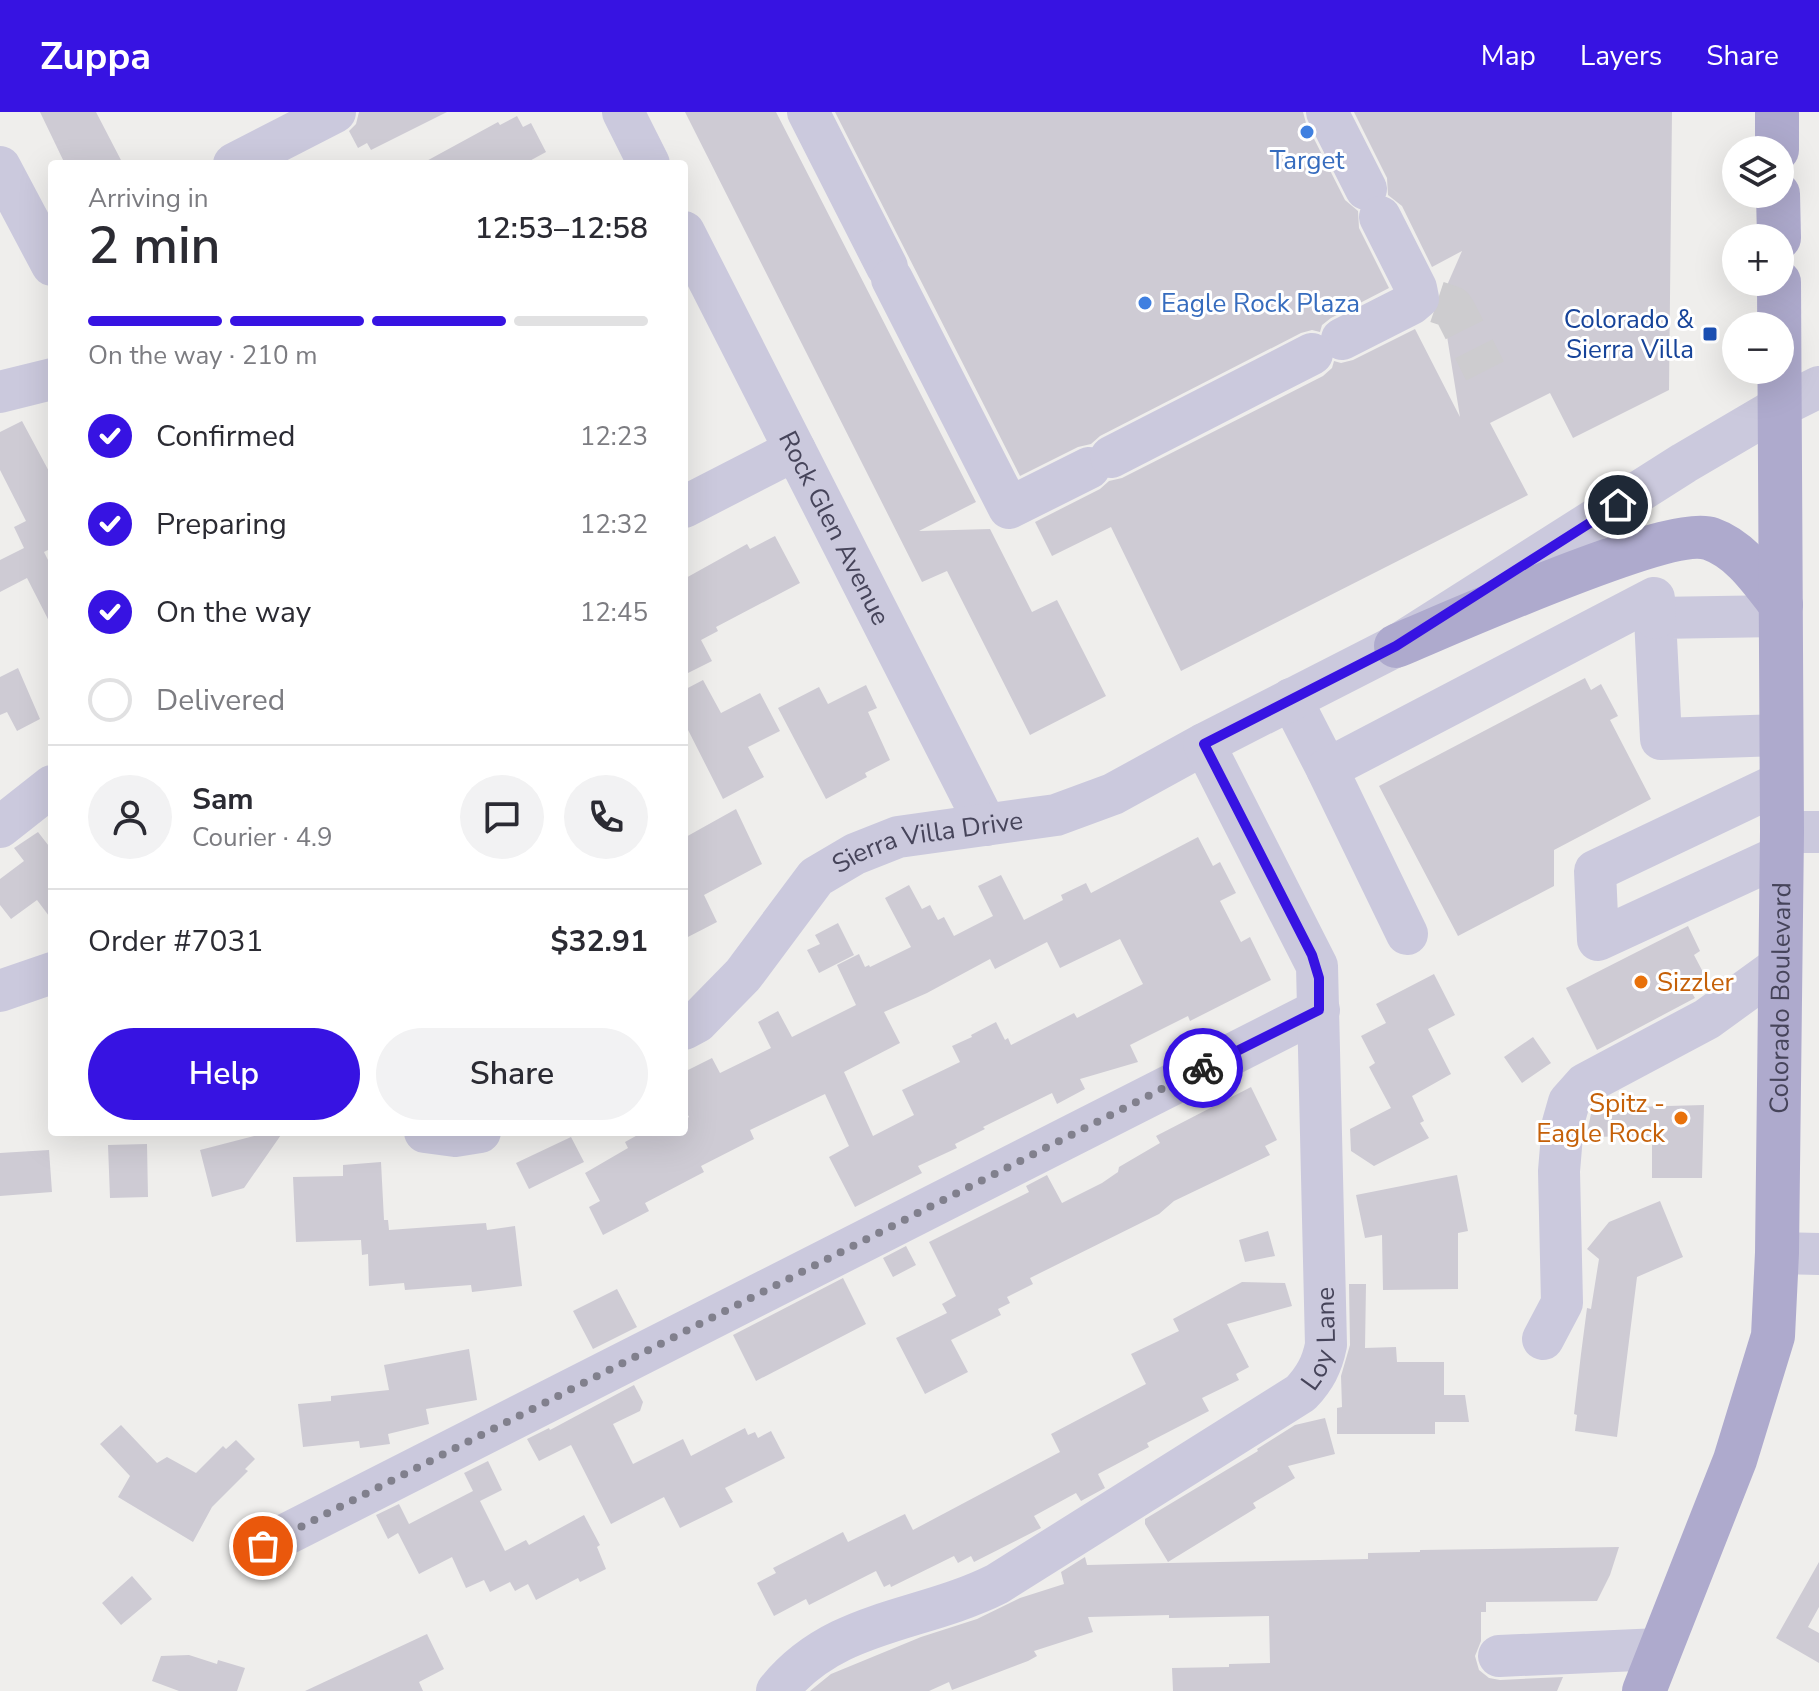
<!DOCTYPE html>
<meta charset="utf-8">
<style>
body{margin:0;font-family:"Nunito Sans",sans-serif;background:#f2f2f3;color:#2b2b33;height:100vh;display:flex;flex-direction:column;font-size:30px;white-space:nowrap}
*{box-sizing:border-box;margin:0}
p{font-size:26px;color:#7c7c81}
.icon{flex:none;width:44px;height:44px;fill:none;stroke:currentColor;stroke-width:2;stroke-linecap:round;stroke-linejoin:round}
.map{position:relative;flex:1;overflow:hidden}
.side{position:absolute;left:48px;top:48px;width:640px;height:976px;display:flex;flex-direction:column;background:#fff;border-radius:8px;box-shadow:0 8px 32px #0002}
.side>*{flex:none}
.fabs{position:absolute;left:1722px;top:24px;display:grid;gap:16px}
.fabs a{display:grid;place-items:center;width:72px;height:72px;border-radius:50%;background:#fff;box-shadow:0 8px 32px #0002;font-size:40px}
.pin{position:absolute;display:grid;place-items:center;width:68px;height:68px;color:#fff;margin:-34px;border:4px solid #fff;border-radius:50%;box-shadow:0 2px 8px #0007}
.courier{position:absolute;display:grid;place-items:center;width:80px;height:80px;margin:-40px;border:6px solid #3713e2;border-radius:50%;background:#fff;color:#222;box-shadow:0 2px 10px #0007}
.overview em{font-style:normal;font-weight:600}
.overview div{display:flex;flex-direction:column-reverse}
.overview{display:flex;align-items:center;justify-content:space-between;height:136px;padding:0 40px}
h1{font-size:52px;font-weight:600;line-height:60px}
.bar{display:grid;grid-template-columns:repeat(4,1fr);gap:12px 8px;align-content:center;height:96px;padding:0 40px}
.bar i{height:10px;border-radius:6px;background:#e1e1e2}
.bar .selected{background:#3713e2}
.bar p{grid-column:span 4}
.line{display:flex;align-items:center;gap:20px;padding:0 40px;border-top:2px solid #e1e1e2}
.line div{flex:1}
.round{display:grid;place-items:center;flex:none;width:84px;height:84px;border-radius:42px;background:#f2f2f3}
ol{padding:0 40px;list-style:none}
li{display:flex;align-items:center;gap:24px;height:88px}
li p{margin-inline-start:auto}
li .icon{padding:8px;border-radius:50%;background:#3713e2;color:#fff;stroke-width:4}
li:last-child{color:#7c7c81}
li i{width:44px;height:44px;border:4px solid #e1e1e2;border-radius:50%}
.cta{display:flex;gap:16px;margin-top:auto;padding:16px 40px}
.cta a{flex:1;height:92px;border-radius:48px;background:#3713e2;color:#fff;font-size:32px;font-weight:600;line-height:92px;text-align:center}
.cta a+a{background:#f2f2f3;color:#2b2b33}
header{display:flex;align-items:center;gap:48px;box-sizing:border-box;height:112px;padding:0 40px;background:#3713e2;color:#fff}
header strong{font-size:38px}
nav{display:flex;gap:44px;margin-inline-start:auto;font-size:28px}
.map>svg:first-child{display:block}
.building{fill:#cecbd4;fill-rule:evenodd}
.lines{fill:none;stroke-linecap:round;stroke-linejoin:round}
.minor-tunnel{stroke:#cdcccf;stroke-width:42;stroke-dasharray:42 21;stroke-linecap:butt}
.minor{stroke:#cbc9dd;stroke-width:42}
.major{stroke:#aeaacd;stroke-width:44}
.done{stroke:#81808d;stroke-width:8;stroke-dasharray:0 14.4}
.route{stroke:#3713e2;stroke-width:10}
.shop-dot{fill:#3f7fe0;stroke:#fff;stroke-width:3}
.transit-dot{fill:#1a4fb4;stroke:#fff;stroke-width:3}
.food-dot{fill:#e8710a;stroke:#fff;stroke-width:3}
.labels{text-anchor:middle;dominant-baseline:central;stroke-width:6;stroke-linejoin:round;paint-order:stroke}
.shop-label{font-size:26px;fill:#366cbe;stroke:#fff}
.transit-label{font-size:26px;fill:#164399;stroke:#fff;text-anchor:end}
.street-label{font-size:26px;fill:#46445a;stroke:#fff}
.food-label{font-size:26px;fill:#c56008;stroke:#fff;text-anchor:start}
</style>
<header>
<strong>Zuppa</strong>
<nav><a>Map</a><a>Layers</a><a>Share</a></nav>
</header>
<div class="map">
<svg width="1819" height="1579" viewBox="0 0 1819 1579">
<rect width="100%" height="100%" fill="#efeeec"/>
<path class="building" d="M40,0H96L123,52H65Z
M359,0H447L371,38L367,31L358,36L349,19L356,12Z
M685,0H776L976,390L919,419L990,417L1032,500L1057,488L1106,584L1030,623L947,459L922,470Z
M835,0H1303L1306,11L1345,88L1358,99L1359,116L1389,176L1331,206L1322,213L1320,220L1312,218L1301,221L1100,324L1091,332L1078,335L1020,364Z
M1354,0H1672L1669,278L1573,326L1550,281L1490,311L1528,383L1181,559L1111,415L1052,444L1035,410L1100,377L1109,369L1122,366L1323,264L1332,256L1334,249L1341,251L1353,248L1415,217L1460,305L1441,187L1462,139L1432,155L1402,94L1388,83L1387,66Z
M517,4L523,15L531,11L546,40L524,52H421L498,10L500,13Z
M22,309L52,365V436L44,440L52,456V515L27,466L0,480V448L24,436L14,415L26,409L0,358V320Z
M775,424L800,471L716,515L718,519L701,528L712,549L684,563V467L747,432L750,437Z
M18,556L40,607L17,619L7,600L0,603V565Z
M1585,566L1591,578L1601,572L1618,604L1610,608L1651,687L1554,738V774L1458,824L1379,674Z
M703,568L721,601L760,581L780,619L748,635L764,665L723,687L684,610V578Z
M866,573L877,596L868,600L890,648L865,661L867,665L826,687L778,596L819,575L828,592Z
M736,697L762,752L704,783L717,810L684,827V726Z
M38,720L52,738V808L37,788L11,807L0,793V767L24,749L14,736Z
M1198,725L1213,754L1220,750L1236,781L1220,789L1241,830L1250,825L1271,868L1190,909L1188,904L1130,933L1138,950L1080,967L1085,977L1057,992L1052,981L983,1015L985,1017L955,1032L957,1036L918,1054L922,1061L855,1095L829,1045L849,1034L825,982L750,1018L754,1027L701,1054L704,1060L645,1091L649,1099L603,1123L589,1095L600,1089L585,1061L628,1036L625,1030L643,1020H684V1008L689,1005L684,996V960L712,946L720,961L771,936L758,910L778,899L792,925L856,893L837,853L859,842L865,855L869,853L870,855L911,835L885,786L909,773L922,797L930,793L938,808L944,805L954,824L993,804L978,774L1001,763L1024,808L1063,788L1061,783L1086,771L1091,781ZM1120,827L1143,872L1077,906L1074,901L1011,933L1008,926L1005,928L996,910L971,923L972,925L952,934L960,950L902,978L914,1003L873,1024L844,960L900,931L884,900L927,881L990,847L995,857L1047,830L1060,856Z
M838,811L854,843L819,861L807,838L820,832L815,823Z
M1688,814L1700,839L1694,843L1704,862L1686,871L1695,886L1597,938L1566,876Z
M1434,862L1455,903L1428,917L1451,962L1412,984L1424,1009L1420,1011L1429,1026L1374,1054L1351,1039L1350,1017L1391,996L1369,955L1375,951L1361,924L1386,911L1376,892Z
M1533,925L1551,951L1522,971L1504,945Z
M1251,975L1277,1028L1265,1034L1270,1043L1174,1089L1159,1102L1030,1166L1033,1172L1007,1185L1010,1191L998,1197L1001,1203L951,1228L968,1260L925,1282L896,1226L947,1201L942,1192L956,1184L929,1130L1029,1080L1026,1074L1047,1063L1062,1091L1102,1071L1118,1060L1119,1055L1160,1031L1156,1024Z
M1704,993L1702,1066H1652V1024L1586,1025L1591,1002L1595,996Z
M270,1020H283L244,1076L212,1085L200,1038Z
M571,1025L584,1050L529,1077L516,1051Z
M147,1032L148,1085L110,1086L108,1033Z
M49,1038L52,1080L0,1084V1041Z
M381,1050L384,1108H388L389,1118L486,1111L487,1118L515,1114L522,1174L472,1180L471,1173L405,1178L404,1171L369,1174L368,1142L362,1143L361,1128L296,1130L293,1065L343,1064V1053Z
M1457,1063L1468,1119L1458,1121V1177L1383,1178L1382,1123L1365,1126L1356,1083Z
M1660,1089L1683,1145L1637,1165L1617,1325L1575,1319L1577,1303L1574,1302L1581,1242L1587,1196L1591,1197L1599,1147L1587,1137L1609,1110Z
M1268,1119L1275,1144L1245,1150L1239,1128Z
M906,1134L916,1153L893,1165L883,1146Z
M843,1166L866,1212L756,1269L733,1223Z
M1242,1170L1285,1171L1292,1194L1227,1212L1249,1255L1236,1262L1239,1268L1202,1286L1209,1299L1147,1331L1149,1335L1098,1362L1105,1376L1081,1389L1076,1381L1034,1404L1041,1416L974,1450L971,1444L958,1451L954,1444L891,1475L890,1472L884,1475L876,1459L809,1493L806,1487L774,1504L757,1471L776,1461L773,1456L843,1420L848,1430L905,1402L913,1418L1060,1340L1051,1322L1146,1272L1131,1242L1179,1219L1173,1207Z
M1349,1172H1366L1365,1236L1396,1235L1397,1250H1444V1283H1465L1469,1310H1435V1322H1337V1296L1342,1295L1341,1264L1350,1233Z
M617,1177L637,1215L593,1237L573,1199Z
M469,1237L477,1288L426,1297L429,1312L388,1322L390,1332L360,1336L359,1329L303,1335L298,1292L331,1289V1284L389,1278L384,1253Z
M634,1273L643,1290L640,1299L613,1312L633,1352L683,1327L691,1344L745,1316L748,1323L755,1320L758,1326L771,1319L785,1346L725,1376L733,1390L680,1416L664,1385L611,1412L571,1333L539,1349L527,1327L549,1316L550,1318Z
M1325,1306L1335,1342L1288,1354L1295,1366L1253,1391L1256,1396L1168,1450L1145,1412V1407L1258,1339L1257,1337L1295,1313Z
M121,1313L157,1351L167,1345L196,1361L223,1334L226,1337L236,1328L255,1347L245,1357L248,1359L212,1395L193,1430L118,1385L130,1364L100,1332Z
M488,1349L502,1378L480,1389L505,1439L526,1428L529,1433L584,1403L600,1433L597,1435L606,1457L580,1470L578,1466L536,1488L528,1472L515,1479L510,1470L490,1480L484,1468L466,1476L452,1445L419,1462L398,1421L388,1427L376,1403L399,1392L409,1412L473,1379L464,1361Z
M1619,1435L1610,1463L1597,1489L1486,1490V1500H1481V1529L1475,1544L1479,1558L1489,1566L1500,1568L1563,1565L1557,1579H1173L1172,1556L1229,1555V1552L1270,1551L1269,1504L1169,1506V1503L1088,1505L1093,1520L1034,1539L1037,1544L1028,1549L952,1578L949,1570L929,1579H810L831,1562L921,1525L977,1507L1020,1486L1064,1472L1061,1460L1085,1445L1087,1453L1169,1451L1368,1447V1441L1420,1440V1438Z
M1819,1450V1495L1808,1515L1819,1521V1551L1776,1526Z
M132,1464L152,1487L121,1513L102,1491Z
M427,1522L444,1557L419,1570L423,1579H305Z
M189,1543L217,1552L218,1548L245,1556L237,1579H179L152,1569L161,1544Z"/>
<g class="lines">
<path class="minor-tunnel" d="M1437,190L1452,195L1456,201L1485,259"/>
<g class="minor">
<path d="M623,0L649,52"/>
<path d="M808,0L887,155"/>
<path d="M1327,0L1366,77"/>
<path d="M234,52L335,0"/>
<path d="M0,55L52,153"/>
<path id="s1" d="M684,120L986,713"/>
<path d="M892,167L1009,396L1089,356"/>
<path d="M1342,227L1411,192L1418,186L1416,176L1380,105"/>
<path d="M0,280L52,267"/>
<path d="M1111,345L1312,242"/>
<path d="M684,395L795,338"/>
<path d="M1781,504L1655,506L1661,627L1782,623"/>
<path d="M1291,587L1327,657"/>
<path d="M0,715L52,674"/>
<path d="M1782,720H1819"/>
<path d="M1782,743L1598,828L1595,759L1782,670"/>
<path d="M1407,822L1327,657L1654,486L1655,506"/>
<path d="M0,879L52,861"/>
<path id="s2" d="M684,917L697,910L743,863L816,765L855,742L898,725L1056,703L1113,682L1204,632L1396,534L1684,351L1781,294L1819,275"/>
<path d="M425,1020L455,1024L480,1020"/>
<path d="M1777,1141L1819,1142"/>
<path d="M1543,1227L1562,1191L1559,1059L1563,1011L1569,990L1585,972L1707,907L1780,854"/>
<path d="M263,1434L1319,898"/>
<path d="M1499,1544L1660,1537"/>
<path id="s3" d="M777,1579C835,1507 919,1511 997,1472L1301,1281C1315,1266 1322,1253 1326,1233L1317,854L1204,632"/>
</g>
<g class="major">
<path d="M1777,0V38"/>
<path d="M1778,82L1779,126"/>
<path d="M1396,534C1447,513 1671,412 1711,427C1742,438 1762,469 1781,493"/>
<path id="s4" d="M1644,1579L1735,1348L1773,1224L1777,1141L1782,720L1779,170"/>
</g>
</g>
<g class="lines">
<path class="done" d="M263,1434L1203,956"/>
<path class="route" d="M1203,956L1319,898V866L1312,843L1204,632L1396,534L1618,393"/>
</g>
<g class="shop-dot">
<circle cx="1307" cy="20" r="8"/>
<circle cx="1145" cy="191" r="8"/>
</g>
<rect class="transit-dot" x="1702" y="214" width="16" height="16" rx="4"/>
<g class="food-dot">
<circle cx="1641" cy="870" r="8"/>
<circle cx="1681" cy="1006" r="8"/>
</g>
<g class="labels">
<g class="shop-label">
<text x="1307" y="48">Target</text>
<text x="1161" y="191" text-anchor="start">Eagle Rock Plaza</text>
</g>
<g class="transit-label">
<text x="1694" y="207">Colorado &amp;<tspan x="1694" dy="30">Sierra Villa</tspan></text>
</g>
<g class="street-label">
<text stroke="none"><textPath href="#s1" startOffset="332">Rock Glen Avenue</textPath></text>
<text stroke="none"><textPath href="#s2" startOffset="322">Sierra Villa Drive</textPath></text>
<text stroke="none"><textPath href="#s4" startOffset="716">Colorado Boulevard</textPath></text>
<text stroke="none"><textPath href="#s3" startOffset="668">Loy Lane</textPath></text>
</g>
<g class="food-label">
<text x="1657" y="870">Sizzler</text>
<text x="1665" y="991" text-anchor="end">Spitz -<tspan x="1665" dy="30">Eagle Rock</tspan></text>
</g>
</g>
</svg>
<div class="fabs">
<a><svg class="icon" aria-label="layers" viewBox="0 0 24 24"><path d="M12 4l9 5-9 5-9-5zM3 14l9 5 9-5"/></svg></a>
<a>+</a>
<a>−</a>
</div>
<div class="pin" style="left:263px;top:1434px;background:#ea580c"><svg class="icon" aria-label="bag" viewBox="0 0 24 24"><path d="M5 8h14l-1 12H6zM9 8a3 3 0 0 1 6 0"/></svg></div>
<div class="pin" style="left:1618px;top:393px;background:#1f2937"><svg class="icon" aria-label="home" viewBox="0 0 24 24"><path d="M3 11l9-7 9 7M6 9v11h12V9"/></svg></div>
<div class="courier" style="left:1203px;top:956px"><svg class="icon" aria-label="bike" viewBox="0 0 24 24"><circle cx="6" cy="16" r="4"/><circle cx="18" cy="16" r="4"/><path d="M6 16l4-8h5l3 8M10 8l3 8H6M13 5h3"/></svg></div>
<section class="side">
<div class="overview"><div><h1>2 min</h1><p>Arriving in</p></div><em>12:53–12:58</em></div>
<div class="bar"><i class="selected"></i><i class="selected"></i><i class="selected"></i><i></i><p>On the way · 210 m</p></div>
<ol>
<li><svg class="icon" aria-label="check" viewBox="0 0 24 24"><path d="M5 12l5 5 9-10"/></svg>Confirmed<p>12:23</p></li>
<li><svg class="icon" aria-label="check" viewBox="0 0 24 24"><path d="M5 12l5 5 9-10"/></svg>Preparing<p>12:32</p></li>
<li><svg class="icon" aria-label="check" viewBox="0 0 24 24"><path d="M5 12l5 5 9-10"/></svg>On the way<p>12:45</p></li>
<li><i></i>Delivered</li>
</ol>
<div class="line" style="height:144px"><a class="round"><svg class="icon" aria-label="person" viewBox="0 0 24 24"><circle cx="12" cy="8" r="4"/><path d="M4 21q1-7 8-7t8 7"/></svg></a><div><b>Sam</b><p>Courier · 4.9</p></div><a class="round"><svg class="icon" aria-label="chat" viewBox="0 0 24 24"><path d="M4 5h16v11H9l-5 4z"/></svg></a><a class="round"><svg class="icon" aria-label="phone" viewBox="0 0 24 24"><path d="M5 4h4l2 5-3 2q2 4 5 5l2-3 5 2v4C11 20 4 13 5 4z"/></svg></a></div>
<div class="line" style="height:104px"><div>Order #7031</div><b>$32.91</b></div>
<div class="cta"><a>Help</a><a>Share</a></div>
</section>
</div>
